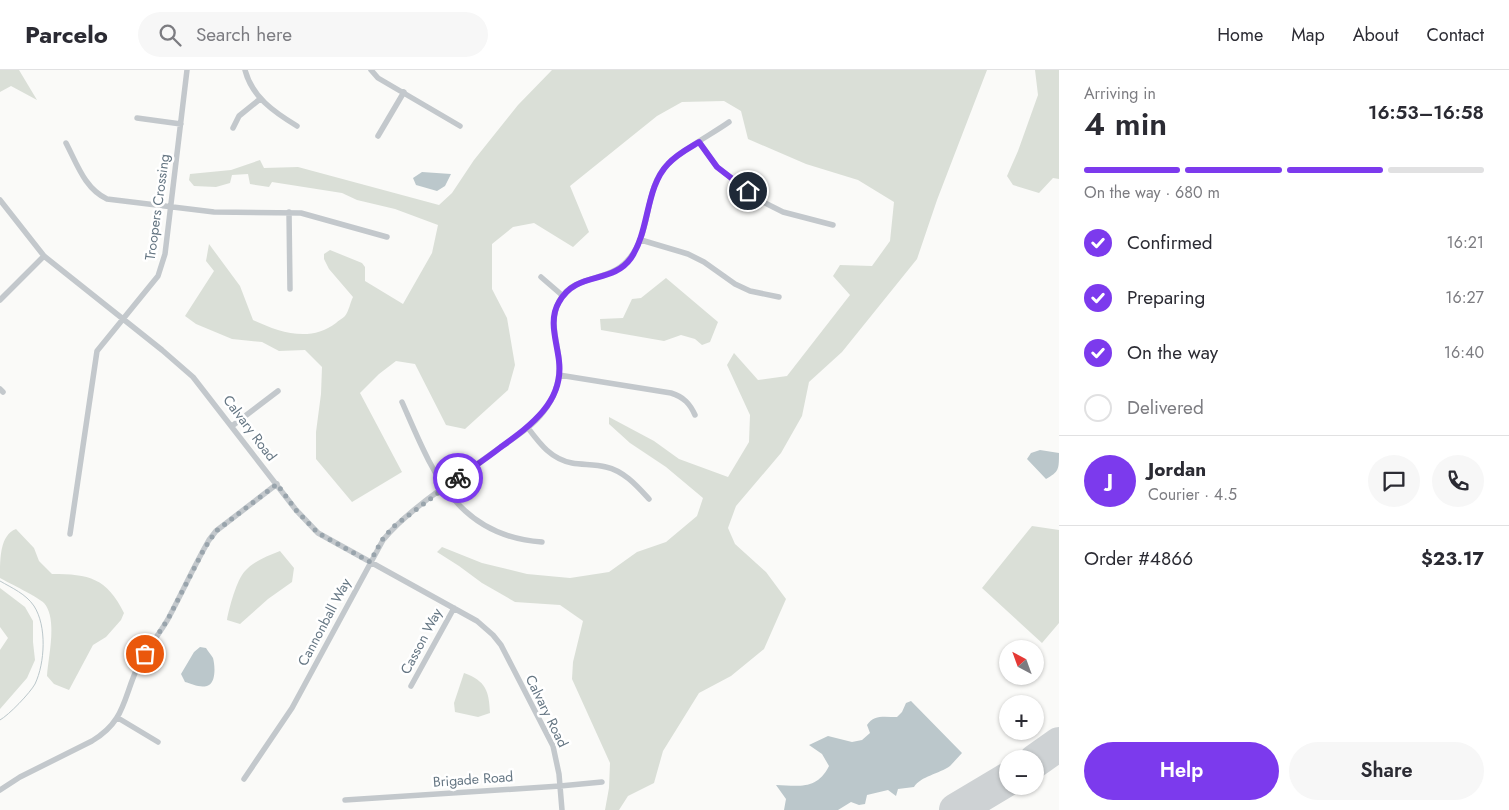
<!DOCTYPE html>
<meta charset="utf-8">
<style>
body{margin:0;font-family:Jost,sans-serif;background:#f7f7f7;color:#2b2b33;height:100vh;display:flex;flex-direction:column;font-size:19px;white-space:nowrap}
*{box-sizing:border-box;margin:0}
p{font-size:16px;color:#7c7c81}
.icon{flex:none;width:28px;height:28px;fill:none;stroke:currentColor;stroke-width:2;stroke-linecap:round;stroke-linejoin:round}
.map{position:relative;flex:1;overflow:hidden}
.drawer{display:flex;flex-direction:column;background:#fff;width:450px}
.drawer>*{flex:none}
.needle{width:32px;rotate:319deg}
.fabs{position:absolute;left:999px;top:570px;display:grid;gap:10px}
.fabs a{display:grid;place-items:center;width:45px;height:45px;border-radius:50%;background:#fff;box-shadow:0 1px 4px #0004;font-size:25px}
.pin{position:absolute;display:grid;place-items:center;width:42px;height:42px;color:#fff;margin:-21px;border:2px solid #fff;border-radius:50%;box-shadow:0 1px 5px #0007}
.courier{position:absolute;display:grid;place-items:center;width:50px;height:50px;margin:-25px;border:4px solid #7c3aed;border-radius:50%;background:#fff;color:#222;box-shadow:0 1px 6px #0007}
.summary em{font-style:normal;font-weight:600}
.summary div{display:flex;flex-direction:column-reverse}
.summary{display:flex;align-items:center;justify-content:space-between;height:85px;padding:0 25px}
h1{font-size:32px;font-weight:600;line-height:38px}
.bar{display:grid;grid-template-columns:repeat(4,1fr);gap:8px 5px;align-content:center;height:60px;padding:0 25px}
.bar i{height:6px;border-radius:4px;background:#e1e1e2}
.bar .active{background:#7c3aed}
.bar p{grid-column:span 4}
.line{display:flex;align-items:center;gap:12px;padding:0 25px;border-top:1px solid #e1e1e2}
.line div{flex:1}
.round{display:grid;place-items:center;flex:none;width:52px;height:52px;border-radius:26px;background:#f7f7f7}
ol{padding:0 25px;list-style:none}
li{display:flex;align-items:center;gap:15px;height:55px}
li p{margin-inline-start:auto}
li .icon{padding:5px;border-radius:50%;background:#7c3aed;color:#fff;stroke-width:4}
li:last-child{color:#7c7c81}
li i{width:28px;height:28px;border:2px solid #e1e1e2;border-radius:50%}
.action{display:flex;gap:10px;margin-top:auto;padding:10px 25px}
.action a{flex:1;height:58px;border-radius:30px;background:#7c3aed;color:#fff;font-size:20px;font-weight:600;line-height:58px;text-align:center}
.action a+a{background:#f7f7f7;color:#2b2b33}
header{display:flex;align-items:center;gap:30px;box-sizing:border-box;height:70px;padding:0 25px;background:#fff;border-bottom:1px solid #e1e1e2}
header strong{font-size:24px}
nav{display:flex;gap:28px;margin-inline-start:auto;font-size:18px}
.search{width:350px;height:45px;background:#f7f7f7;display:flex;align-items:center;gap:12px;box-sizing:border-box;padding:0 18px;border-radius:28px;color:#7c7c81;font-size:19px}
main{display:flex;flex:1;min-height:0}
.map>svg:first-child{display:block}
.built{fill:#e8e9e9}
.green{fill:#dadfd7}
.water{fill:#bbc7cb}
.lines{fill:none;stroke-linecap:round;stroke-linejoin:round}
.stream{stroke:#bbc7cb;stroke-width:1}
.runway{stroke:#ced2d4;stroke-width:34}
.minor{stroke:#c3c8cc;stroke-width:5.5}
.done{stroke:#99a4ac;stroke-width:5;stroke-dasharray:0 9}
.route{stroke:#7c3aed;stroke-width:6}
.labels{text-anchor:middle;dominant-baseline:central;stroke-width:5;stroke-linejoin:round;paint-order:stroke}
.street-label{font-size:14px;fill:#657683;stroke:#fff}
</style>
<header>
<strong>Parcelo</strong>
<div class="search"><svg class="icon" aria-label="search" viewBox="0 0 24 24"><circle cx="10" cy="10" r="6"/><path d="M15 15l6 6"/></svg>Search here</div>
<nav><a>Home</a><a>Map</a><a>About</a><a>Contact</a></nav>
</header>
<main>
<div class="map">
<svg width="1059" height="740" viewBox="0 0 1059 740">
<rect width="100%" height="100%" fill="#fafaf8"/>
<path class="built" d="M1059,665V683L1035,701V689H1026Z
M1007,702L1008,716H1010L972,740H944Z"/>
<path class="green" d="M0,0H19L37,30L11,16L0,22Z
M552,0H987L937,130L917,189L842,282L809,312L802,346L781,383L736,436L728,458L735,474L766,502L786,529L764,579L731,606L699,623L663,681L654,713L628,726L619,740H605L609,718L610,693L572,609L573,592L583,551L560,535L515,532L482,513L459,496L437,482L442,477L482,493L527,504L570,508L609,502L637,482L666,472L697,446L703,428L666,397L630,373L609,354V347L654,371L679,389L728,407L749,372L750,345L727,295L734,283L758,310L787,306L850,225L833,206L840,195L872,196L890,171L894,132L858,110L806,94L748,69L741,41L724,31L682,32L657,46L570,116L589,162L573,177L534,153L513,157L492,174V219L507,248L515,295L508,320L465,359L446,355L415,294L396,291L379,304L360,323L402,402L352,432L316,389V362L321,324L322,297L305,280L279,281L262,272L232,269L196,254L185,246L214,201L206,191L209,174L240,216L253,250C279,262 310,273 336,253C338,251 343,248 345,246C349,241 350,233 353,227L329,199L324,189V184L330,180L362,193L365,197V211L403,234L432,183L438,155L395,139L357,130L342,123L272,112L269,117L250,114L248,104L232,105L230,113L216,117L194,116L189,110L190,104L231,100L260,90L264,98L298,97L439,135L452,123L474,90L518,35Z
M1035,0H1059V109L1053,108L1039,123L1013,115L1007,106L1018,81L1038,25Z
M666,208L718,252L710,272L702,275L695,269L681,265L664,271L601,260L600,249L623,248L632,229L641,228Z
M1032,456L1059,460V553L1042,573L982,518Z
M16,459L34,478L39,491L52,504C89,504 107,508 124,543L121,550L106,567L93,575L69,620L54,614L47,606C48,587 58,549 44,533C38,527 9,513 0,508C0,488 0,465 16,459Z
M280,481L294,498L292,512L268,529L240,554L227,550C229,538 237,509 245,501C254,491 267,486 280,481Z
M0,518L25,537L33,551V572L35,590L27,608L0,639V580L8,568L0,557Z
M464,603C486,611 489,621 490,643L478,647L455,642L454,633Z"/>
<path class="water" d="M422,102L451,104L445,116L437,121L416,115L413,108Z
M1040,380L1059,383C1059,399 1059,402 1046,409L1027,389L1031,383Z
M200,577L206,578C208,581 211,585 213,588C215,595 216,611 209,615C202,619 192,614 185,612L181,604L194,582Z
M911,631L962,683C958,687 954,692 950,696C939,704 921,706 914,717L898,719L896,726L888,720L867,725L865,734L859,735L851,732L838,740H784L786,729L776,715C799,716 817,720 829,696L822,684L809,675L828,666L852,672L862,670L870,663L867,655C874,644 885,647 897,647L902,642L906,633Z"/>
<g class="lines">
<path class="stream" d="M0,511C12,518 26,524 34,536C47,556 45,593 35,614C30,623 9,645 0,650"/>
<path class="runway" d="M1035,691L1059,674
M956,740L1008,709"/>
<path class="minor" d="M245,0C252,27 274,42 297,56
M371,0L378,8L460,56
M137,48L181,54
M233,58L239,46L260,29
M378,66L404,22
M699,72L717,97L763,132L783,142L833,155
M66,73C77,94 85,119 107,129L214,142L301,143L387,167
M0,130L44,186L162,280L193,307L296,440L318,463L477,551L493,565L501,575L553,676L559,704L562,740
M289,142L290,219
M641,170L688,184L704,192L735,214L750,221L779,227
M541,207L563,226
M0,230L44,186
M559,305L671,323C684,327 690,334 695,345
M0,319L3,322
M402,332C432,400 455,466 542,472
M232,356L278,321
M528,358C540,374 551,389 572,393C583,395 595,394 606,397C624,401 637,416 649,429
M70,464L97,281L158,206L165,184L187,0
M411,616L454,538
M118,648L158,672
M244,709L292,638L383,470C411,436 462,406 498,379C514,368 532,357 544,341C559,322 562,299 557,276C555,264 552,252 556,239C567,202 605,215 627,191C651,166 644,127 662,101C675,83 711,65 729,52
M0,720L20,707L92,671C126,651 123,627 139,594C147,578 159,565 168,549C182,523 194,496 209,470L216,461L277,414
M345,730L560,716L602,712"/>
</g>
<g class="lines">
<path class="done" d="M145,584L168,549L204,479L216,461L277,414L296,440L318,463L370,492L382,470L393,457L458,408"/>
<path class="route" d="M458,408C472,398 487,388 501,377C530,356 564,332 559,291C557,272 548,250 559,232C577,200 612,215 631,188C650,160 645,118 668,94C677,84 689,78 699,72L717,97L748,121"/>
</g>
<g class="labels">
<g class="street-label">
<text transform="translate(157 137) rotate(-82)">Troopers Crossing</text>
<text transform="translate(250 358) rotate(53)">Calvary Road</text>
<text transform="translate(324 552) rotate(-62)">Cannonball Way</text>
<text transform="translate(421 571) rotate(-62)">Casson Way</text>
<text transform="translate(547 641) rotate(64)">Calvary Road</text>
<text transform="translate(473 709) rotate(-4)">Brigade Road</text>
</g>
</g>
</svg>
<div class="fabs">
<a><svg class="needle" viewBox="-14 -14 28 28"><path d="M0-13l5 13h-10z" fill="#e53935"/><path d="M0 13l5-13h-10z" fill="#7c7c81"/></svg></a>
<a>+</a>
<a>−</a>
</div>
<div class="pin" style="left:145px;top:584px;background:#ea580c"><svg class="icon" aria-label="bag" viewBox="0 0 24 24"><path d="M5 8h14l-1 12H6zM9 8a3 3 0 0 1 6 0"/></svg></div>
<div class="pin" style="left:748px;top:121px;background:#1f2937"><svg class="icon" aria-label="home" viewBox="0 0 24 24"><path d="M3 11l9-7 9 7M6 9v11h12V9"/></svg></div>
<div class="courier" style="left:458px;top:408px"><svg class="icon" aria-label="bike" viewBox="0 0 24 24"><circle cx="6" cy="16" r="4"/><circle cx="18" cy="16" r="4"/><path d="M6 16l4-8h5l3 8M10 8l3 8H6M13 5h3"/></svg></div>
</div>
<section class="drawer">
<div class="summary"><div><h1>4 min</h1><p>Arriving in</p></div><em>16:53–16:58</em></div>
<div class="bar"><i class="active"></i><i class="active"></i><i class="active"></i><i></i><p>On the way · 680 m</p></div>
<ol>
<li><svg class="icon" aria-label="check" viewBox="0 0 24 24"><path d="M5 12l5 5 9-10"/></svg>Confirmed<p>16:21</p></li>
<li><svg class="icon" aria-label="check" viewBox="0 0 24 24"><path d="M5 12l5 5 9-10"/></svg>Preparing<p>16:27</p></li>
<li><svg class="icon" aria-label="check" viewBox="0 0 24 24"><path d="M5 12l5 5 9-10"/></svg>On the way<p>16:40</p></li>
<li><i></i>Delivered</li>
</ol>
<div class="line" style="height:90px"><b class="round" style="background:#7c3aed;color:#fff">J</b><div><b>Jordan</b><p>Courier · 4.5</p></div><a class="round"><svg class="icon" aria-label="chat" viewBox="0 0 24 24"><path d="M4 5h16v11H9l-5 4z"/></svg></a><a class="round"><svg class="icon" aria-label="phone" viewBox="0 0 24 24"><path d="M5 4h4l2 5-3 2q2 4 5 5l2-3 5 2v4C11 20 4 13 5 4z"/></svg></a></div>
<div class="line" style="height:65px"><div>Order #4866</div><b>$23.17</b></div>
<div class="action"><a>Help</a><a>Share</a></div>
</section>
</main>
